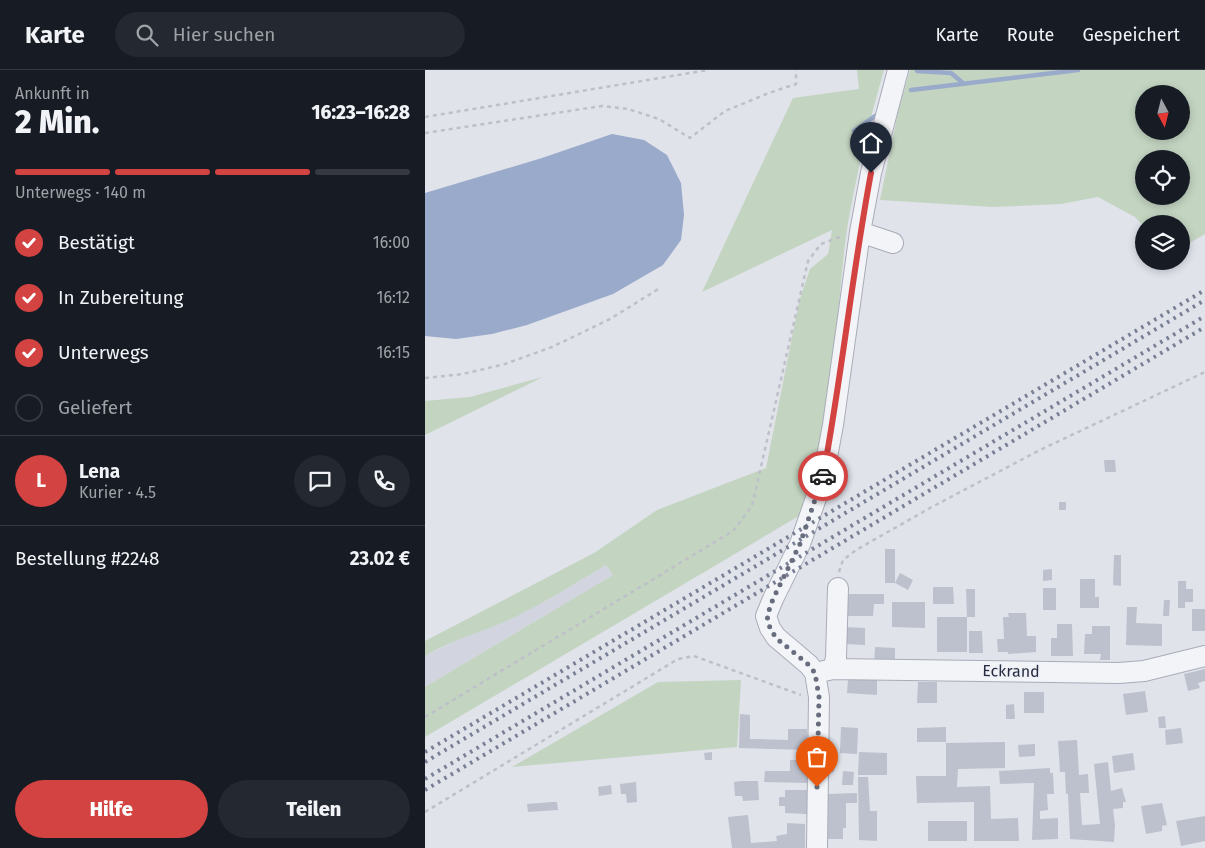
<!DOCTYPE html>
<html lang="de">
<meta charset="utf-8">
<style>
body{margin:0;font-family:"Fira Sans",sans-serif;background:#242831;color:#f1f3f6;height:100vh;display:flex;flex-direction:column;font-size:19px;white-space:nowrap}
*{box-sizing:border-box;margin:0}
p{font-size:16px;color:#9ea1a6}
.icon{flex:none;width:28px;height:28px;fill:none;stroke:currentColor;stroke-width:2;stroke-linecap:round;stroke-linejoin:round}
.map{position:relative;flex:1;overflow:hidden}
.details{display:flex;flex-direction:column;background:#171b24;width:425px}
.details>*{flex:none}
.needle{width:32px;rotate:173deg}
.controls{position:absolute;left:710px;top:15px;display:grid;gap:10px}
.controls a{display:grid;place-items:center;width:55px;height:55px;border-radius:50%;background:#171b24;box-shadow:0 2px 8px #0003;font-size:25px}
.pin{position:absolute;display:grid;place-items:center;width:42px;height:42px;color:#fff;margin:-51px -21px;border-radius:50% 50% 50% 0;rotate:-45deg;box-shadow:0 0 5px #0007}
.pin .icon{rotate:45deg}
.courier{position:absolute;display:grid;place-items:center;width:50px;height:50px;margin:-25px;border:4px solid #d34341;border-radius:50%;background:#fff;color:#222;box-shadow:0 1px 6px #0007}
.summary em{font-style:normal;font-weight:800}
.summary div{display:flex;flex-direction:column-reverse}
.summary{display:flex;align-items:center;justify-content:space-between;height:85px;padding:0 15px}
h1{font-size:32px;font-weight:800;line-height:38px}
.bar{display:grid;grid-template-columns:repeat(4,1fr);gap:8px 5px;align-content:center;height:60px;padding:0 15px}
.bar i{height:6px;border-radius:4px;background:#363941}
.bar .current{background:#d34341}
.bar p{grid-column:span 4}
.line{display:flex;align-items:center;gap:12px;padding:0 15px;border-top:1px solid #363941}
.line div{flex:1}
.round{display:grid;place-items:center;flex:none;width:52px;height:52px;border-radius:26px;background:#242831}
ol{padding:0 15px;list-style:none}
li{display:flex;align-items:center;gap:15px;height:55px}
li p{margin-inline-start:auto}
li .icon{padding:5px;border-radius:50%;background:#d34341;color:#fff;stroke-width:4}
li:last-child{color:#9ea1a6}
li i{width:28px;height:28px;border:2px solid #363941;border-radius:50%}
.action{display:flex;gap:10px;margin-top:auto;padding:10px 15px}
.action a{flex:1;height:58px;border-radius:30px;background:#d34341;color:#fff;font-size:20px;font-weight:800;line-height:58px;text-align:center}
.action a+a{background:#242831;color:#f1f3f6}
header{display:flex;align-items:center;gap:30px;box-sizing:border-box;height:70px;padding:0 25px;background:#171b24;border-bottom:1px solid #363941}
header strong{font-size:24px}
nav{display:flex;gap:28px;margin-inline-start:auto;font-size:18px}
.search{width:350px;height:45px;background:#242831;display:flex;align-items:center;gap:12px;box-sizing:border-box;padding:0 18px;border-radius:28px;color:#9ea1a6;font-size:19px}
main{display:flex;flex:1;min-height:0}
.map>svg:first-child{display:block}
.built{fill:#d2d5df}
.green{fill:#c3d4c1;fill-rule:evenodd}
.water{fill:#9aaacb}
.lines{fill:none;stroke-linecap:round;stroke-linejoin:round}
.stream{stroke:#9aaacb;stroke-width:4.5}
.building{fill:#bdc1cd}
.minor-casing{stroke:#a9acb8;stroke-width:22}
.path{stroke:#bec0c9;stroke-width:2.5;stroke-dasharray:4 4;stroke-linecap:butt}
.minor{stroke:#f3f4f8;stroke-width:20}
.rail{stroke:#797f94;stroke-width:4;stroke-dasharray:2.5 5;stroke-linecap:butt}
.done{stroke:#686d7d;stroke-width:5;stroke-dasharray:0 9}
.route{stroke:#d34341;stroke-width:6}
.labels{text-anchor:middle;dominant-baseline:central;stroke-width:4;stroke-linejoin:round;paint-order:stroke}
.street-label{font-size:16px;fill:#282d42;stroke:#f0f2f7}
</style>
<header>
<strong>Karte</strong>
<div class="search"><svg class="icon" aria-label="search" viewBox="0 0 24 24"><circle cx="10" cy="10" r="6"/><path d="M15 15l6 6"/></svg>Hier suchen</div>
<nav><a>Karte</a><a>Route</a><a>Gespeichert</a></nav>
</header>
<main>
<section class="details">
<div class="summary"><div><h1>2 Min.</h1><p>Ankunft in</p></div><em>16:23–16:28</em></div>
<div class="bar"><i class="current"></i><i class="current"></i><i class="current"></i><i></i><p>Unterwegs · 140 m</p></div>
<ol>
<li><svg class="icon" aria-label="check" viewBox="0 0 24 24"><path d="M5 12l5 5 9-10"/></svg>Bestätigt<p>16:00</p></li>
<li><svg class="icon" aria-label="check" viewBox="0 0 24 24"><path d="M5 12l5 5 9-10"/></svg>In Zubereitung<p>16:12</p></li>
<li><svg class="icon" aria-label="check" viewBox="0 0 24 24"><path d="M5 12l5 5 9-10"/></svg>Unterwegs<p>16:15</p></li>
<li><i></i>Geliefert</li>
</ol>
<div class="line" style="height:90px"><b class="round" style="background:#d34341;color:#fff">L</b><div><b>Lena</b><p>Kurier · 4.5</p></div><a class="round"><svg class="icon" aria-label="chat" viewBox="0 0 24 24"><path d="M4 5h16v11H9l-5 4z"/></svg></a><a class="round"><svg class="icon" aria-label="phone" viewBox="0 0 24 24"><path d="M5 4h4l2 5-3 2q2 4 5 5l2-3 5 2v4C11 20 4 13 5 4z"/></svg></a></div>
<div class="line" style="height:65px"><div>Bestellung #2248</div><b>23.02 €</b></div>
<div class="action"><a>Hilfe</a><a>Teilen</a></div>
</section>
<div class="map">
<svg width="780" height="778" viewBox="0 0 780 778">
<rect width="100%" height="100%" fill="#e0e3ea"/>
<path class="built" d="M181,495L188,505L0,617V586L36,568L83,550L119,532Z"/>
<path class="green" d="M432,0H459C444,52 431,105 422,159C417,193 415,229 411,264C404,324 394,384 379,443L0,667V617L188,505L181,495C149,514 118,534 84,550C56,562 27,570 0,586V571L169,483L232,440L341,398L374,232L385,199L403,184L407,160L277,222L368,28L434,19Z
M485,0H780V164L756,178V154H719V157L710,147L673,127L636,134L568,137L455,130L474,38ZM719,24H756V61H719ZM719,89H756V126H719Z
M118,307L0,365V331L45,327Z
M316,610L312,677L87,697L233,612Z"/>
<path class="water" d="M187,64L219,70L242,85L256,113L259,145L256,170L238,195L188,224L102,255L67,264L31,269L0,266V123L117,88Z"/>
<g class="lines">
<path class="stream" d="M492,1L526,3L538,13
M486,20L653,0
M429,61L450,46"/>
</g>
<path class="building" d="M679,390H690L691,402H680Z
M634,432H641V440H634Z
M460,479H470V513H460Z
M689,485H696V516L688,515Z
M627,499V510L618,511V500Z
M475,503L488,510L483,520L470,513Z
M655,509H670V527H674V538H655Z
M753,511H761V519H768V532H760V538H753Z
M508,517H528L529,534H508Z
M618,518H631V540H618Z
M541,519H550V547H542Z
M420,524H459V534H449L448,546H420Z
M739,530H745L744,546H738Z
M467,532H500V558L467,557Z
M702,537H712L711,553L737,554V576L701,575Z
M767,539H780V561H767Z
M583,543H601L602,566H611V582L583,584V582H573L572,569H579L578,547H584Z
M512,547H542V582H512Z
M632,554H647L648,586H626V568H632Z
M667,556H685V590H675L676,584H659L660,564H667Z
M419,557L440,558V575L419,574Z
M544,561H557L558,583H544Z
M450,577L470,578V597H449Z
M780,599V611L773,613L775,618L763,621L759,604Z
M423,610H452V625L422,623Z
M493,612H512V633H492Z
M720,621L723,642L701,645L698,624Z
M599,622H619V643H599Z
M589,634L590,649H581V635Z
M315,644L325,645V669L363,670V659H382V680L314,678Z
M740,646L741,658H734L733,647Z
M416,657L433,658L432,684L415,683Z
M521,657V672H492V658Z
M756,658L758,673L741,675L740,660Z
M652,670L654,705L663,704L664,723H655L657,755L675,754L669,694L683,692L686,721L697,718L701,732H698V738L688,739L690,755L689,772L645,769L643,724H641L640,702H635L633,671Z
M580,672V698L533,699L532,717L565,716L566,749L593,748L594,771H549V732L492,733L491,706H521V673Z
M610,674V686L594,687L593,675Z
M287,682V690H280L279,683Z
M434,682L462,683V705H433Z
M708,683L710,700L689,703L687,686Z
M401,687H408L409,702H401Z
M365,690H382V713L339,712L340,701H365Z
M625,698V703H628L629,724H622L623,740L615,741V749L633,748V769L607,770L609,713L575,714L574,701Z
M418,701L429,702L428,715H417Z
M433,707H443L445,741H452V771L434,770Z
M317,711H333L334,730L318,731L317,726H310L309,712Z
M211,712L212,732L202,733L201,724H196L195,714Z
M186,715L187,724L174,726L173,717Z
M360,720H382V744L360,743V736H354V727H360Z
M432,723V733H421V758H418V769H403L402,724Z
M127,732H132L133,740L103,742L102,734Z
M737,733L742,755L737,756V761L721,764L716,736Z
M323,745L326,773L352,771L351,766L362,764V753L380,754V778H307L303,747Z
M780,746V771L756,776L751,751Z
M503,751H542V771H503Z"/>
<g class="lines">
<g class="minor-casing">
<path id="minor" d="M435,162L468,173
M408,599L411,588L413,518
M390,603L408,599L694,603L719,601L780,586
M392,778L394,627L390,603L384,595L351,567L345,558L341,546L348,529L375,474L398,408L408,355L435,162L446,103L473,0"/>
</g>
<path class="path" d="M0,47L283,0
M0,63L177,36L203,39L234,49L265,68L300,41L344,23L371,14V0
M0,308L38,304L80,294L127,277L185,249L235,218
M414,502L418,490L431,480L505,438L615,380L780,302
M0,647L308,461L327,436L383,191L396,174L417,166
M0,742L253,589L269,586L376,625"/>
<use href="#minor" class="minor"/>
<path class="rail" d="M0,682L780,220
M0,692L780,230
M0,709L780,246
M0,720L780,257"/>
</g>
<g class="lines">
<path class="done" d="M392,717L394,627L390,603L384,595L351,568L345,558L342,546L348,529L375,474L398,406"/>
<path class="route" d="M398,406C417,305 427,204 446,103"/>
</g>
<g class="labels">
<g class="street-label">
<text transform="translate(586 601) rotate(1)">Eckrand</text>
</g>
</g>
</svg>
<div class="controls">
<a><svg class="needle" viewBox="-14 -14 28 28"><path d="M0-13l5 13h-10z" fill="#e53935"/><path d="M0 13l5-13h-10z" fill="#9ea1a6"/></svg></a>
<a><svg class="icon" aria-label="locate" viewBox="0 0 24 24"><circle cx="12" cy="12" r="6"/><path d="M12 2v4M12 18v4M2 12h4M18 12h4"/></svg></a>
<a><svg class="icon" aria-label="layers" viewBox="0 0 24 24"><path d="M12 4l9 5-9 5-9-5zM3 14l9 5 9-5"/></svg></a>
</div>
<div class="pin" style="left:392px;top:717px;background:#ea580c"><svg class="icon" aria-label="bag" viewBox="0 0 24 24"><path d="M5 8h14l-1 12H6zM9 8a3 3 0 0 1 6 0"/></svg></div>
<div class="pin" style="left:446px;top:103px;background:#1f2937"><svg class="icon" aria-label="home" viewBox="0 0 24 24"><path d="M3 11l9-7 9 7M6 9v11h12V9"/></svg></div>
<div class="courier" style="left:398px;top:406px"><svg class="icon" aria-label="car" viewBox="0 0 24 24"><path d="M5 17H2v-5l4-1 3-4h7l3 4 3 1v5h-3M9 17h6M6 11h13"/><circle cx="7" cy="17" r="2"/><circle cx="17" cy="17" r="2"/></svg></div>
</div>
</main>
